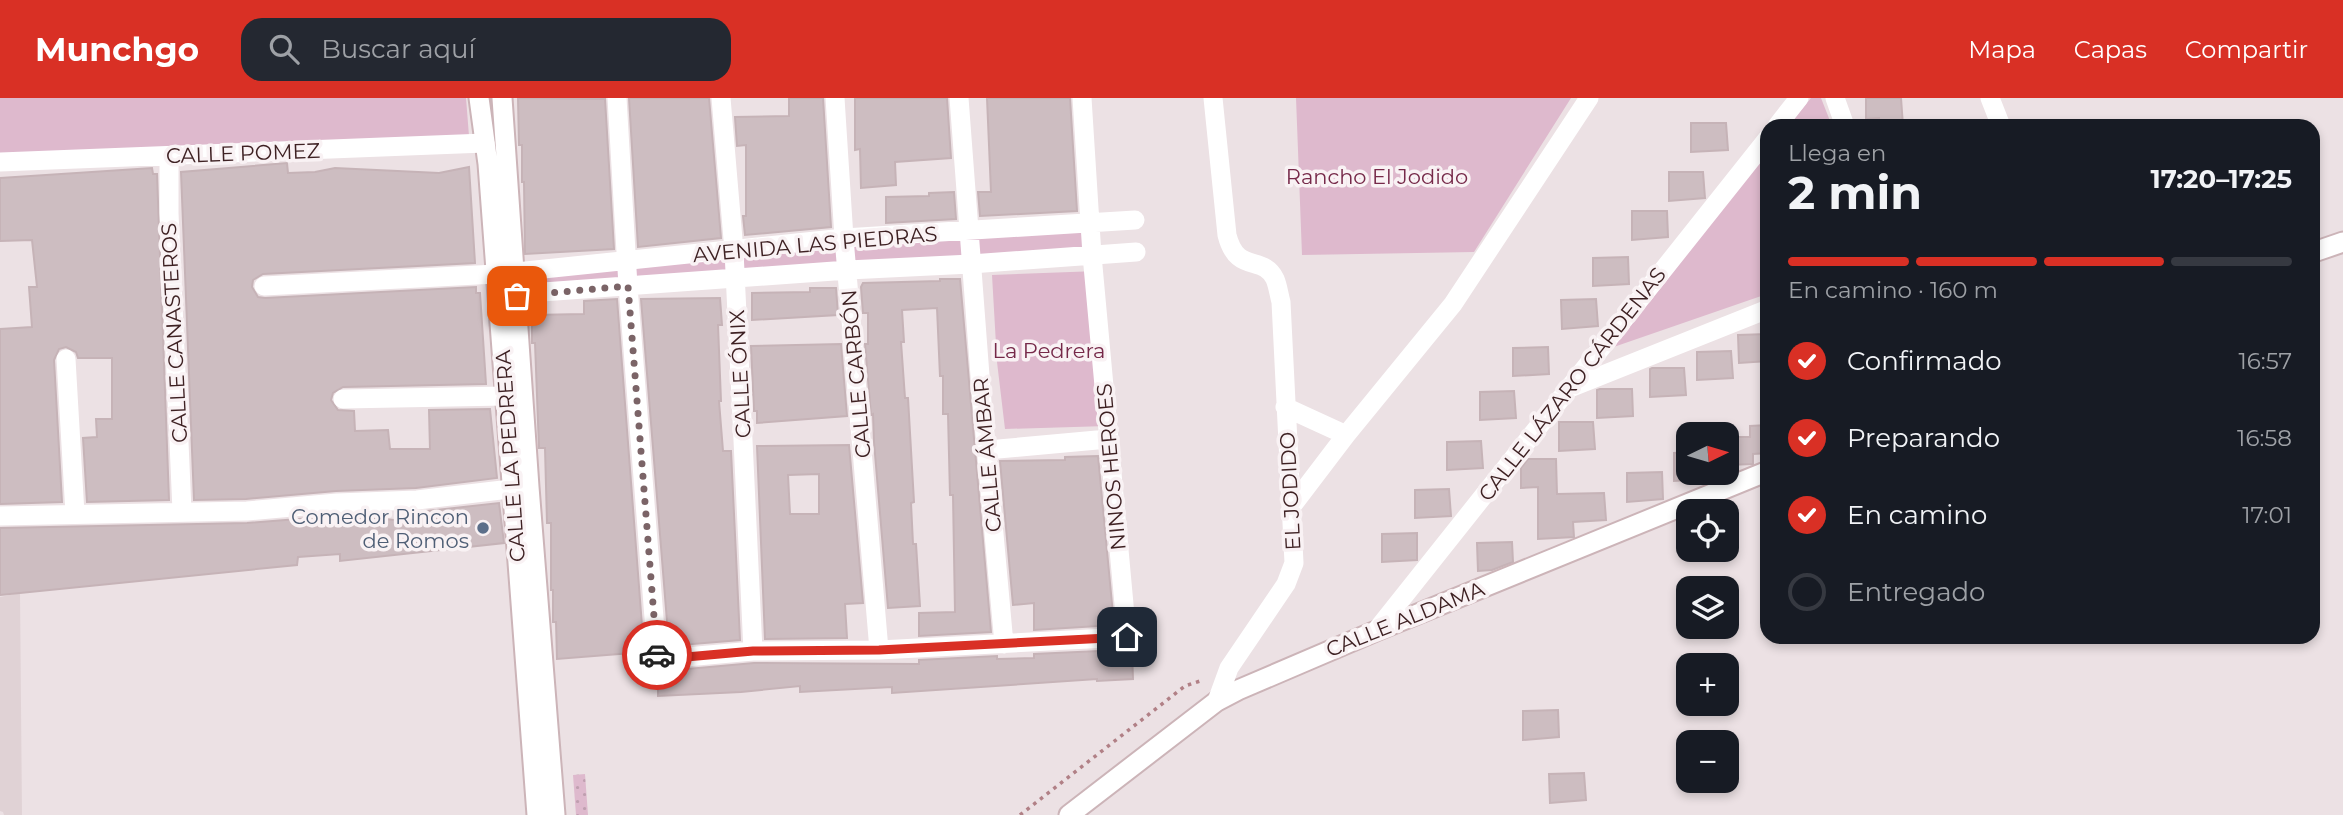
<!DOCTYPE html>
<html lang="es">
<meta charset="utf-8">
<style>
body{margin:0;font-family:Montserrat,sans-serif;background:#242831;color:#f1f3f6;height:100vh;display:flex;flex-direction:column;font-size:26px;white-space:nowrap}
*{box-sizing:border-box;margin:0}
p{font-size:23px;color:#9ea1a6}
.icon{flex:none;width:38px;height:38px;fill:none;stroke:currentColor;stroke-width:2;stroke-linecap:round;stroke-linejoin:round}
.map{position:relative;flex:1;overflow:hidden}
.panel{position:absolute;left:1760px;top:21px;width:560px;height:525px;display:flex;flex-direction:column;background:#171b24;border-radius:21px;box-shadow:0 4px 10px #0003}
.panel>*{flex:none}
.needle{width:46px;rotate:85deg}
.buttons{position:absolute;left:1676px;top:324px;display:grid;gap:14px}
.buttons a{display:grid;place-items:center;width:63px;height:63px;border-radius:14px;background:#171b24;box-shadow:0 4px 10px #0003;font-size:35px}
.pin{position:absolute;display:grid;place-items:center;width:60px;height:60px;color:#fff;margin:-30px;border-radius:14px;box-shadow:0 4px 10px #0006}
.courier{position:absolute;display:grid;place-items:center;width:70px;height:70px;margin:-35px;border:5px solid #d93025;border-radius:50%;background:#fff;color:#222;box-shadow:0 2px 9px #0007}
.head em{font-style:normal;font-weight:700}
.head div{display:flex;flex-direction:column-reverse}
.head{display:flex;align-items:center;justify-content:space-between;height:119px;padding:0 28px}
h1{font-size:46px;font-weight:700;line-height:52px}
.bar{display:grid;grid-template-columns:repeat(4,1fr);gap:10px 7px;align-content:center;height:84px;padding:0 28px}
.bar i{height:9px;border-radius:5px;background:#363941}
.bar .selected{background:#d93025}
.bar p{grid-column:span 4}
ol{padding:0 28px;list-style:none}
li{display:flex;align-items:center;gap:21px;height:77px}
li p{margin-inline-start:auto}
li .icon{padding:7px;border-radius:50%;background:#d93025;color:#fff;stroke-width:4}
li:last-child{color:#9ea1a6}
li i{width:38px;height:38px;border:4px solid #363941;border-radius:50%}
header{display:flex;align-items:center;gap:42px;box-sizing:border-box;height:98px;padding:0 35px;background:#d93025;color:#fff}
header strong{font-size:33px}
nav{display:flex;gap:38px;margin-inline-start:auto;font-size:24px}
.search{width:490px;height:63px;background:#242831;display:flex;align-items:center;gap:18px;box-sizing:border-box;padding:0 24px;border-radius:21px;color:#9ea1a6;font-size:26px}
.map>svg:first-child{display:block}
.built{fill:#e0d2d5}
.park{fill:#deb9cd}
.garden{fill:url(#garden-dots)}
.building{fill:#cdbdc1;stroke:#c6b3b7;stroke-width:2;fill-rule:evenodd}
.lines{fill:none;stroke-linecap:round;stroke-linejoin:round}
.secondary-casing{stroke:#ccb4b8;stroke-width:23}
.path{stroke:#b18086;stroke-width:3.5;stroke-dasharray:3.5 5;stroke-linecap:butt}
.minor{stroke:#fff;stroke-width:19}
.secondary{stroke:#fff;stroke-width:19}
.done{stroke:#7b6467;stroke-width:7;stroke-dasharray:0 12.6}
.route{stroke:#d93025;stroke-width:9}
.service-dot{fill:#5c6f8a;stroke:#f9f2f4;stroke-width:2.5}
.labels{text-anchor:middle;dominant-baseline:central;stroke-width:7;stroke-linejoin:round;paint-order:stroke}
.street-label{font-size:21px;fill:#3e2123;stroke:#f9f2f4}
.park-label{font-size:21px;fill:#762949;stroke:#f9f2f4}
.service-label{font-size:21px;fill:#4e5e75;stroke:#f9f2f4;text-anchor:end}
</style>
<header>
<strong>Munchgo</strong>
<div class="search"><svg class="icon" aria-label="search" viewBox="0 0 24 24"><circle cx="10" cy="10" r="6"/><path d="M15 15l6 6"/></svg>Buscar aquí</div>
<nav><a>Mapa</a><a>Capas</a><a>Compartir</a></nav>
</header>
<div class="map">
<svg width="2343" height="717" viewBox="0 0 2343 717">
<defs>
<pattern id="garden-dots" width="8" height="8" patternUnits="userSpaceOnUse" patternTransform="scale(1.75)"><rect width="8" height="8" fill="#deb9cd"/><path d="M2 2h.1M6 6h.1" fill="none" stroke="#c09fb0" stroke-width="1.8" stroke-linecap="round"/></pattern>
</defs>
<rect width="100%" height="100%" fill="#ece1e4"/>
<path class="built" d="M20,495L22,717H4L3,714L0,713V499Z"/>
<path class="park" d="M0,0H466L469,38L0,64Z
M1296,0H1571L1474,154L1302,157Z
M1811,0H1821L1832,28H1788Z
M1767,53V196L1605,252Z
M1094,129L1096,150L527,187L525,175Z
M1098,173L1107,328L1005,331L997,264L992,177Z"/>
<path class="garden" d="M585,676L588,717H576L573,677Z"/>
<path class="building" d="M518,0L605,1L614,151L525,156L524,84H522V47H519Z
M629,0H709L721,140L638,149Z
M789,0H823L831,129L745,137L743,118H746V47L737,48L735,19L789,18Z
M855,0H947L951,60L895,64L896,87L861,90L860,51L855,52Z
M987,0H1070L1077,113L980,118L978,94H991Z
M1866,0H1901L1903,28H1879V20L1866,21Z
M1691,25H1726L1728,52L1691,54Z
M287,65L288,75L315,74L335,70L439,75L469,69L475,165L263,176L253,182L252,189L258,199L265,200L476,189V195H480L486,286L343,289L333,295L331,302L338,312L354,313L355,333L388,332L390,351H430L429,312L490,311L497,380L416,390L336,393L246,401L194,402L181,74Z
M152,70L153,76H157L169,402L87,404L83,340L97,339L96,321H112V260H78L76,254L66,249L59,251L54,262L62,404L0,406V231L32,229L29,189H37L32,142L0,143V80Z
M1669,74H1703L1705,100L1669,103Z
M954,94L956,121L886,125V99L929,98V95Z
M1632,113H1667L1668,139L1632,142Z
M1628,159L1629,186L1593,188V160Z
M940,181H960L991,534L919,538V515L955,514L953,397H950L948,316H943V278H940L937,210L902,212L904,244H901L905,300H908L914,404L911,405L913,446H916L920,508L888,510L874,344L873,316L871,317L865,246H868V215H863L861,189L863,185L940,183Z
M810,190H836L838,217L752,222V195L810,194Z
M720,200L722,227H718L721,303H719L723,353H731L740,542L669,548L641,201Z
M617,201L644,554L557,561L556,524H553V492H551V425H547L545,350H539L535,245H532V217L584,216V203Z
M1596,201L1598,228L1562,231L1561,202Z
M1768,236V263L1739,265L1738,237Z
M841,246L847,318L757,325V313H754L751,248Z
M1548,249L1549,276L1513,278V250Z
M1731,253L1733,280L1697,282V254Z
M1652,270H1684L1686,297L1650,299V271Z
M1600,291H1632L1633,318L1597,320V292Z
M1514,293L1516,320L1480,322V294Z
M1559,324H1593L1595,351L1559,353Z
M1768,327V355L1753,356V366L1727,367V339H1750V328Z
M1481,343L1483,370L1447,372V344Z
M849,347L863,505L845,506L847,540L765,541L757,348ZM819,376V416H790L788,377Z
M1689,354V382L1674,383V355Z
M1098,358L1114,527L1034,532V505L1013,507L1000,363L1065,362V359Z
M1528,361H1556L1557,396L1604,395L1606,422L1573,424L1574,439L1538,441V389L1521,390V370Z
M1662,374L1663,401L1627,404V375Z
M1449,391L1451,418L1415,420V392Z
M499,405L504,445L340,463V456L298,459L297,467L0,497V430L247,425L348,417L394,422L418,416V414Z
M1417,435V462L1382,464V436Z
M1512,444L1513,464L1492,472L1478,473L1477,445Z
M1121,552V554H1132L1133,581L1097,583V581L892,595V589L800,594V588L741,594L658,598V572L665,573L754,565L919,566V562L997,558V561L1034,560V556Z
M1558,612L1559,639L1523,642V613Z
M1584,675L1586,702L1550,705L1549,676Z"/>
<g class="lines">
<g class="secondary-casing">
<path id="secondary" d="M479,0L488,66L537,717
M502,0L529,389L555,717
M2314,154L2343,144
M1069,717L1217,603L1238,592L1376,533L1768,373"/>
</g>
<path class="path" d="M1020,717L1185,588L1203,582"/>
<path class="minor" d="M617,0L628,188L657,558L664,561L753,553L879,552L1127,539L1092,157L1082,0
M721,0L734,153L753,553
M835,0L844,140L879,552
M959,0L982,304L1004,546
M1213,0L1227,137C1237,177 1263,156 1275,181C1278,188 1279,197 1281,204L1294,465L1286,486L1229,570L1217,603
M1835,0L1845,28
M1990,0L2001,28
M1777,28L1799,0
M169,58V115L182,413
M0,64L485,45
M264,188L496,176L844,140L1135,122
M501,197L848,172L971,166L1136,154
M66,261L75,416
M1570,290L1768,211
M343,301L505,298
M1285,309L1346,337
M987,352L1108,341
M1292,408L1346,337L1453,206L1589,0
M0,418L247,413L337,405L417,402L527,389
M1376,533L1768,40"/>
<use href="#secondary" class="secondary"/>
</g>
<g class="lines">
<path class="done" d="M517,198L628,188L657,557"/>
<path class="route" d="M657,557L664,561L753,553L879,552L1127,539"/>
</g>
<circle class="service-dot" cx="483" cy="430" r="7"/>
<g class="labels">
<g class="street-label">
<text transform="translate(243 55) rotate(-2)">CALLE POMEZ</text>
<text transform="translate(815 146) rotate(-5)">AVENIDA LAS PIEDRAS</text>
<text transform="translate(174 235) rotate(-93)">CALLE CANASTEROS</text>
<text transform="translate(740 276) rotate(-93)">CALLE ÓNIX</text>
<text transform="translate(856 276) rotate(-95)">CALLE CARBÓN</text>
<text transform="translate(1572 286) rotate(-52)">CALLE LÁZARO CÁRDENAS</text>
<text transform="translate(987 357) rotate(-95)">CALLE ÁMBAR</text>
<text transform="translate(510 358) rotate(-94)">CALLE LA PEDRERA</text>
<text transform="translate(1111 369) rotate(-95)">NINOS HEROES</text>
<text transform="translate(1290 393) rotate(-93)">EL JODIDO</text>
<text transform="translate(1405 521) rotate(-22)">CALLE ALDAMA</text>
</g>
<g class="park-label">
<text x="1377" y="78">Rancho El Jodido</text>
<text x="1049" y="252">La Pedrera</text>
</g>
<g class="service-label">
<text x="469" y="418">Comedor Rincon<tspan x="469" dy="24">de Romos</tspan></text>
</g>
</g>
</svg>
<div class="buttons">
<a><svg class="needle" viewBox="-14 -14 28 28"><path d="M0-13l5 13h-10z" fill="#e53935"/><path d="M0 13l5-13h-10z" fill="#9ea1a6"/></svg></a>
<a><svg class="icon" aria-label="locate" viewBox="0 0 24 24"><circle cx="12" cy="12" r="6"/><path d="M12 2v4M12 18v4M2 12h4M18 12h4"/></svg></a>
<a><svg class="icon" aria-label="layers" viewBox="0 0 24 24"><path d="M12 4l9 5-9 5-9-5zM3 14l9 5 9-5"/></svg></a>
<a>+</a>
<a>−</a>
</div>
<div class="pin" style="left:517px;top:198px;background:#ea580c"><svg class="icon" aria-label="bag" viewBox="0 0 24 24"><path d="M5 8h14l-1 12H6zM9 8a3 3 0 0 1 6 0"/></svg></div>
<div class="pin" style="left:1127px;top:539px;background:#1f2937"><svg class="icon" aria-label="home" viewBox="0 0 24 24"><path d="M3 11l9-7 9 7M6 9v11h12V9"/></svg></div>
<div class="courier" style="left:657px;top:557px"><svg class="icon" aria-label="car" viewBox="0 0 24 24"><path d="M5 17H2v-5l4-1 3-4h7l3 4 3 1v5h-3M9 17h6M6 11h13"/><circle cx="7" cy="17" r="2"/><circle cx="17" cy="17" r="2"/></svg></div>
<section class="panel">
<div class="head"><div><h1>2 min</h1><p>Llega en</p></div><em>17:20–17:25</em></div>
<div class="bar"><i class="selected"></i><i class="selected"></i><i class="selected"></i><i></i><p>En camino · 160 m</p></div>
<ol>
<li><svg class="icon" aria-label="check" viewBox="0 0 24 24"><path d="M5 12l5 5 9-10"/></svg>Confirmado<p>16:57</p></li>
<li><svg class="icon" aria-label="check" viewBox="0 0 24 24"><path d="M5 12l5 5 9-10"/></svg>Preparando<p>16:58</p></li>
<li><svg class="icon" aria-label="check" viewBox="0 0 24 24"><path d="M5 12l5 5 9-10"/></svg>En camino<p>17:01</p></li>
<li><i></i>Entregado</li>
</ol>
</section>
</div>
